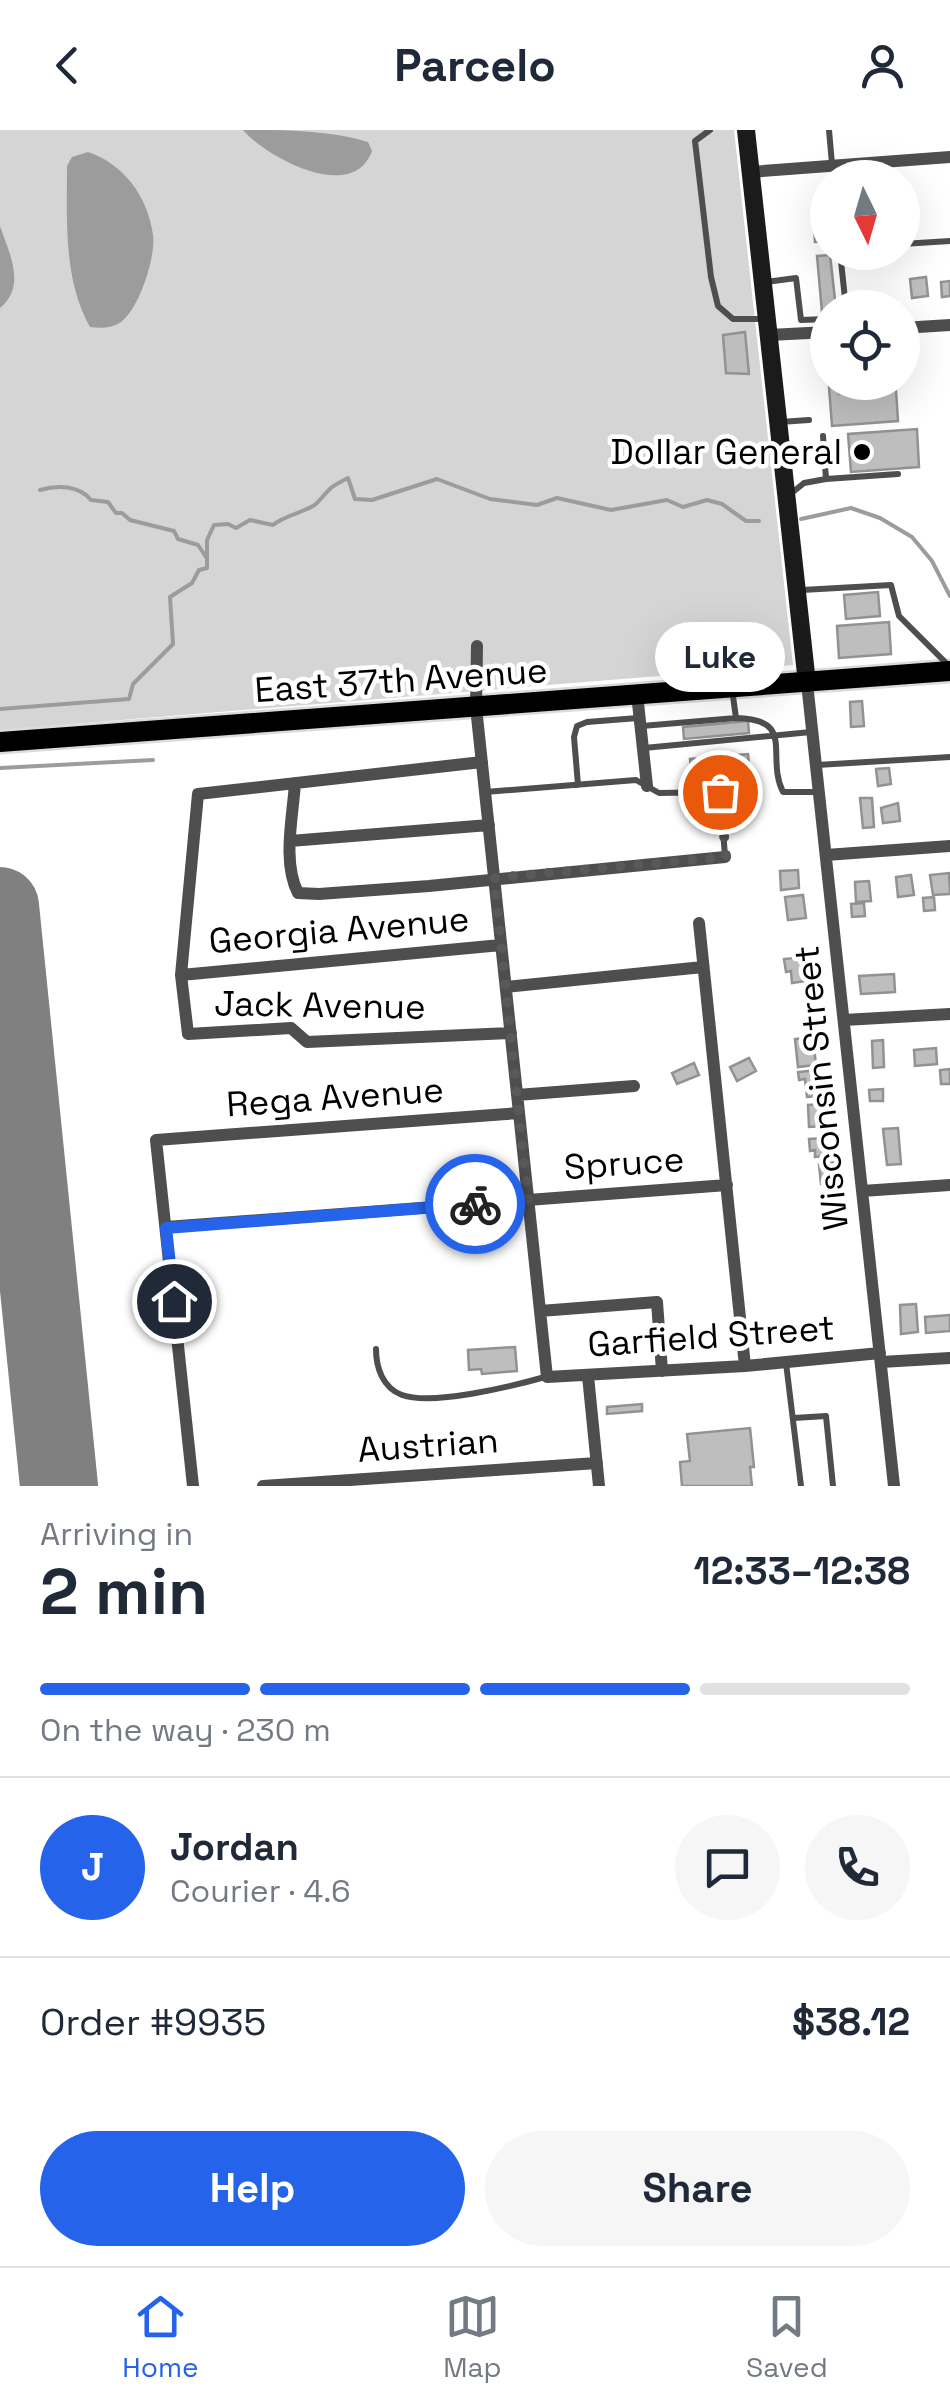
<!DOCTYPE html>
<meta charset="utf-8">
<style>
body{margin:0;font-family:"Space Grotesk",sans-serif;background:#f6f6f7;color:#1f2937;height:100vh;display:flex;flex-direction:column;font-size:38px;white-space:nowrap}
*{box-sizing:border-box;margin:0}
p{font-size:32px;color:#747a83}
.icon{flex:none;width:55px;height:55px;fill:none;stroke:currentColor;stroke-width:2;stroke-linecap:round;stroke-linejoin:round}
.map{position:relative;height:1356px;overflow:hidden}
.drawer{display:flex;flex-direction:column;background:#fff;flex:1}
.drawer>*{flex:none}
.needle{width:65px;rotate:175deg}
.fabs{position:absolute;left:810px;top:30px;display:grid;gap:20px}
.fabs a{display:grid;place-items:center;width:110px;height:110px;border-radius:50%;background:#fff;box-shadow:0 10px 40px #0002;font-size:50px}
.pin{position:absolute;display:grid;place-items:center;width:85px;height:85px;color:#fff;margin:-42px;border:5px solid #fff;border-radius:50%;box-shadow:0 2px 10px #0007}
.courier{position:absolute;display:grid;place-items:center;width:100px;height:100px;margin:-50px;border:8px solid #2563eb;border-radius:50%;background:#fff;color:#222;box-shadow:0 2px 12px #0007}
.bubble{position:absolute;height:70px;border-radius:35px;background:#fff;box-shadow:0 10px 40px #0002;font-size:32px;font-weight:700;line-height:70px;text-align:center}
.headline em{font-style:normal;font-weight:700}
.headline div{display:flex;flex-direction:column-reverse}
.headline{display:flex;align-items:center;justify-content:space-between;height:170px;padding:0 40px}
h1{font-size:65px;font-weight:700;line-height:75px}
.bar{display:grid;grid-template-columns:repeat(4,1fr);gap:15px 10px;align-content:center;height:120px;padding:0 40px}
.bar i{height:12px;border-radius:8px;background:#e0e1e3}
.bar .selected{background:#2563eb}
.bar p{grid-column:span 4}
.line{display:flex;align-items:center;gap:25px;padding:0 40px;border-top:2px solid #e0e1e3}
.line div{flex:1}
.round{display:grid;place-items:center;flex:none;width:105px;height:105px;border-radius:52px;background:#f6f6f7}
.cta{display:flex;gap:20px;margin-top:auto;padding:20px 40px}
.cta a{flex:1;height:115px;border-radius:60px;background:#2563eb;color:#fff;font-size:40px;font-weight:700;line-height:115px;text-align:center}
.cta a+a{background:#f6f6f7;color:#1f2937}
header{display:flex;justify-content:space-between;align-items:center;height:130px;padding:0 40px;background:#fff;font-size:45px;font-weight:700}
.dock{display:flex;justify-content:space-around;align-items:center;height:140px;border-top:2px solid #e0e1e3;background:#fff;font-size:28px;color:#747a83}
.dock a{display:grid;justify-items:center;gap:5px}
.dock .selected{color:#2563eb}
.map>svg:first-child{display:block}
.green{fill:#d5d5d5}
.water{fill:#9c9c9c}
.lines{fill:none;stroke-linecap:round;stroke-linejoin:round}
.stream{stroke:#9c9c9c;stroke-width:4}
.taxiway{stroke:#808080;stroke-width:30}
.runway{stroke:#808080;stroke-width:78}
.building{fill:#bebebe;stroke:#929292;stroke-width:2.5}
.primary-casing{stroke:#dbdbdb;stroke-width:25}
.lane{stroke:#4e4e4e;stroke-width:6}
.street{stroke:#4e4e4e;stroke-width:12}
.secondary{stroke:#1b1b1b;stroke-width:18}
.primary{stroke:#000;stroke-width:20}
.done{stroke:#595959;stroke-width:10;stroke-dasharray:0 18}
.route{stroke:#2563eb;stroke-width:12}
.poi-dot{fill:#000;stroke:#fff;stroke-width:4}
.labels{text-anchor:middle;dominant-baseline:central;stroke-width:9;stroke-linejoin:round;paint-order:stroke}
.poi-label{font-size:35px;fill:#000;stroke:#fff;text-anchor:end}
.street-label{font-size:35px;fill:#000;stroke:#fff}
</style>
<header><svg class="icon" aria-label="back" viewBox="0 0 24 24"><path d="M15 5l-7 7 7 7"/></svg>Parcelo<svg class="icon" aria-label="person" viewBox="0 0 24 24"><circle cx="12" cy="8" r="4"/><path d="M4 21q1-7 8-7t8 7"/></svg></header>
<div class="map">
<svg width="950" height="1356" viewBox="0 0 950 1356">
<rect width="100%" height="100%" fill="#fff"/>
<path class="green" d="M0,0H734L793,535L0,600Z"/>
<path class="water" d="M243,0C284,0 329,0 368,12L372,21C353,74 267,28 243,0Z
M88,22C124,34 148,67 153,105C156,127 139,179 121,192C111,199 100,198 90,197C63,149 67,89 67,36L72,27Z
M0,96C9,123 27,156 0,178Z"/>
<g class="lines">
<path class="stream" d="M40,360C57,355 79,355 91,370L108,372L116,383H122L130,390L174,401L178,409L198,415L206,427
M801,389L851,378L880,388L912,407L932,431L950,466
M0,579L129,569L133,554L173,514L170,467L192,453L199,440L207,438V410L214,395L228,394L236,398L250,390L273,395C286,384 308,382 317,373C331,358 328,358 348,348L355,369L372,370L437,349L490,369L537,375L557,368L611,380L667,370L683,377L707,370L722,374L746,391H759
M0,638L153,630"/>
<path class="taxiway" d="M0,1002L23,997"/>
<path class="runway" d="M0,776L59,1356"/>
</g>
<path class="building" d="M828,78V111L815,112L813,79Z
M830,125L836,178H828V182H822L817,126Z
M926,147L928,166L912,168L910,149Z
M950,151V166L942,167L941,152Z
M745,202L749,244L726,243L723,205Z
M839,256V264L896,260L898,291L832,296L829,257Z
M917,299L919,337L851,342L848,304Z
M878,462L880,486L846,489L844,465Z
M889,492L891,524L839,528L837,496Z
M862,571L864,596L851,597L850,572Z
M748,591L749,603L684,609L683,597Z
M748,624L750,645L692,650L690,629Z
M889,638L891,654L878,656L876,639Z
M860,668H872L874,697L863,698Z
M898,673L900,691L883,693L881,678Z
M798,740L799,758L781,760L780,741Z
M949,743L950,764L933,765L930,745Z
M911,745L914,765L898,767L896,747Z
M869,751L871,771L856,772L855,752Z
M803,765L806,788L788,790L785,767Z
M934,767L935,780L924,781L923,768Z
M864,773L865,786L852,787L851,774Z
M803,827L806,851L792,853L791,841L786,842L784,829Z
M894,844L895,862L861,864L859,846Z
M813,907L816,935L798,937L795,909Z
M883,910L884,937L873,938L872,911Z
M936,918L937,934L915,936L914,920Z
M749,928L756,941L737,951L730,937Z
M694,933L699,945L677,954L672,943Z
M950,939V954H941L940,940Z
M817,940L820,966L807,967L805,949L799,950L798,942Z
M883,959V971H870L869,960Z
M822,974L823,996L809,997L808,975Z
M898,998L901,1034L887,1035L883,999Z
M825,1008L827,1026L815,1027V1020L810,1021L809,1009Z
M838,1032L839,1044L832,1045V1053L821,1054L819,1034Z
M916,1174L918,1202L901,1204L900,1175Z
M950,1185V1201L926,1203L925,1187Z
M515,1217L517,1241L482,1244L481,1239L469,1240L468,1220Z
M642,1274V1281L607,1284V1277Z
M750,1298L754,1337H750L752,1356H682L680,1332L690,1331L687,1304Z"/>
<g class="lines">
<g class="primary-casing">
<path id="primary" d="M0,612L950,541"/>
</g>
<path class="lane" d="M710,0L695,11L711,147L718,176L733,189H766
M829,0L832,34
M902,114L950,111
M840,122L846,178
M766,152L796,148L801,190L828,189
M780,292L809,290
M826,349L898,344
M788,366L804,353L826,349L823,306
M802,460L891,455L899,486L949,536
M732,559L736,588C797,589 765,626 783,662H817
M642,596L736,588
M644,618L811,602
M817,635L950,627
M578,655L574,607L577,596L587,592L638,588
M485,662L636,650L659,663L720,662L725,726
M376,1219C376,1238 383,1258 402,1265C433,1276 513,1256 545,1247
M786,1233L801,1356
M794,1288L826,1286L833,1356"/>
<path class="street" d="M750,42L950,27
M902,198L950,195
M769,205L828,202
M477,516L476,577L547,1247L745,1236L880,1223
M807,553L894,1356
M637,564L647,656
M482,632L198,664L181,845L188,904L291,898L307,912L511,903
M295,653C293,686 282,732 298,763L319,764L429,756L725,727
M290,711L489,695
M826,725L950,716
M699,793L745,1236
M181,845L501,815
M506,857L703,837
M844,890L950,884
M517,965L634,956
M862,1061L950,1055
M166,1097L727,1055
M540,1181L657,1172L662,1241
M881,1232L950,1228
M588,1246L599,1356
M193,1356L156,1010L519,983
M263,1356L597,1333"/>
<path class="secondary" d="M746,0L807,553"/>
<use href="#primary" class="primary"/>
</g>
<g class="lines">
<path class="done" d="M475,1074L528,1070L494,748L726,727L720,662"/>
<path class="route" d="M174,1171L166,1098L475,1074"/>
</g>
<circle class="poi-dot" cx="862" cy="322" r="10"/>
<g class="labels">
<g class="poi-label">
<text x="842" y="322">Dollar General</text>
</g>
<g class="street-label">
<text transform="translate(401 550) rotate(-4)">East 37th Avenue</text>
<text transform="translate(339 800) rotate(-5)">Georgia Avenue</text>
<text transform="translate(320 875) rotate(1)">Jack Avenue</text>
<text transform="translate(821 958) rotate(-96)">Wisconsin Street</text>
<text transform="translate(335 967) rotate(-4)">Rega Avenue</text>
<text transform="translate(624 1033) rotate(-4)">Spruce</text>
<text transform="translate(711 1206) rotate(-4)">Garfield Street</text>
<text transform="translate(428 1315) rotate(-4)">Austrian</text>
</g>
</g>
</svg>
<div class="fabs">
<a><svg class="needle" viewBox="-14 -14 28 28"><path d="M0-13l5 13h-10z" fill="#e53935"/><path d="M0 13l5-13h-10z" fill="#747a83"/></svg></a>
<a><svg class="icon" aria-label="locate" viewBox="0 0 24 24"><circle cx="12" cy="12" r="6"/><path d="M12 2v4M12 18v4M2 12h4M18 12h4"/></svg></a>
</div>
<div class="pin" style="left:720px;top:662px;background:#ea580c"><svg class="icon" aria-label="bag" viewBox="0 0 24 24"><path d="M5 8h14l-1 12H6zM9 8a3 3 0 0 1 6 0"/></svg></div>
<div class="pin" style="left:174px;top:1171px;background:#1f2937"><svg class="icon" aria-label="home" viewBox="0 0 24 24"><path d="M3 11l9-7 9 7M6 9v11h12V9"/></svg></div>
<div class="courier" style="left:475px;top:1074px"><svg class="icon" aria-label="bike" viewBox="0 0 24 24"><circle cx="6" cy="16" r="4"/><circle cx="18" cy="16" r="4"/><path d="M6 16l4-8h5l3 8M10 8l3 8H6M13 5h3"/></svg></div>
<div class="bubble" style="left:655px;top:492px;width:130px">Luke</div>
</div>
<section class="drawer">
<div class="headline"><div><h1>2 min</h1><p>Arriving in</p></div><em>12:33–12:38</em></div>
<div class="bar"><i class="selected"></i><i class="selected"></i><i class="selected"></i><i></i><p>On the way · 230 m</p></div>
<div class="line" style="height:180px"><b class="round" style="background:#2563eb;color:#fff">J</b><div><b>Jordan</b><p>Courier · 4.6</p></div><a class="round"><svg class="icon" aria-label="chat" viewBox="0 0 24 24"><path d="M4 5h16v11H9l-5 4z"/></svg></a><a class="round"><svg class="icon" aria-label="phone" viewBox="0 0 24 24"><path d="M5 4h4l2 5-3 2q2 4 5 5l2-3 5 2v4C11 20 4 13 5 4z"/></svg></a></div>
<div class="line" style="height:130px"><div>Order #9935</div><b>$38.12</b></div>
<div class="cta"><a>Help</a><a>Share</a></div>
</section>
<nav class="dock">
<a class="selected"><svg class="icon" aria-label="home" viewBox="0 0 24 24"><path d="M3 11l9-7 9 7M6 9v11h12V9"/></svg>Home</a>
<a><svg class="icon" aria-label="map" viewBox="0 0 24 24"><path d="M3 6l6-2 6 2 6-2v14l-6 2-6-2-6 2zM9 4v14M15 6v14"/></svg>Map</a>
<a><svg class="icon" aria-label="saved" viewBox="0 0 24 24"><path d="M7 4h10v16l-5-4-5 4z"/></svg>Saved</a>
</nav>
